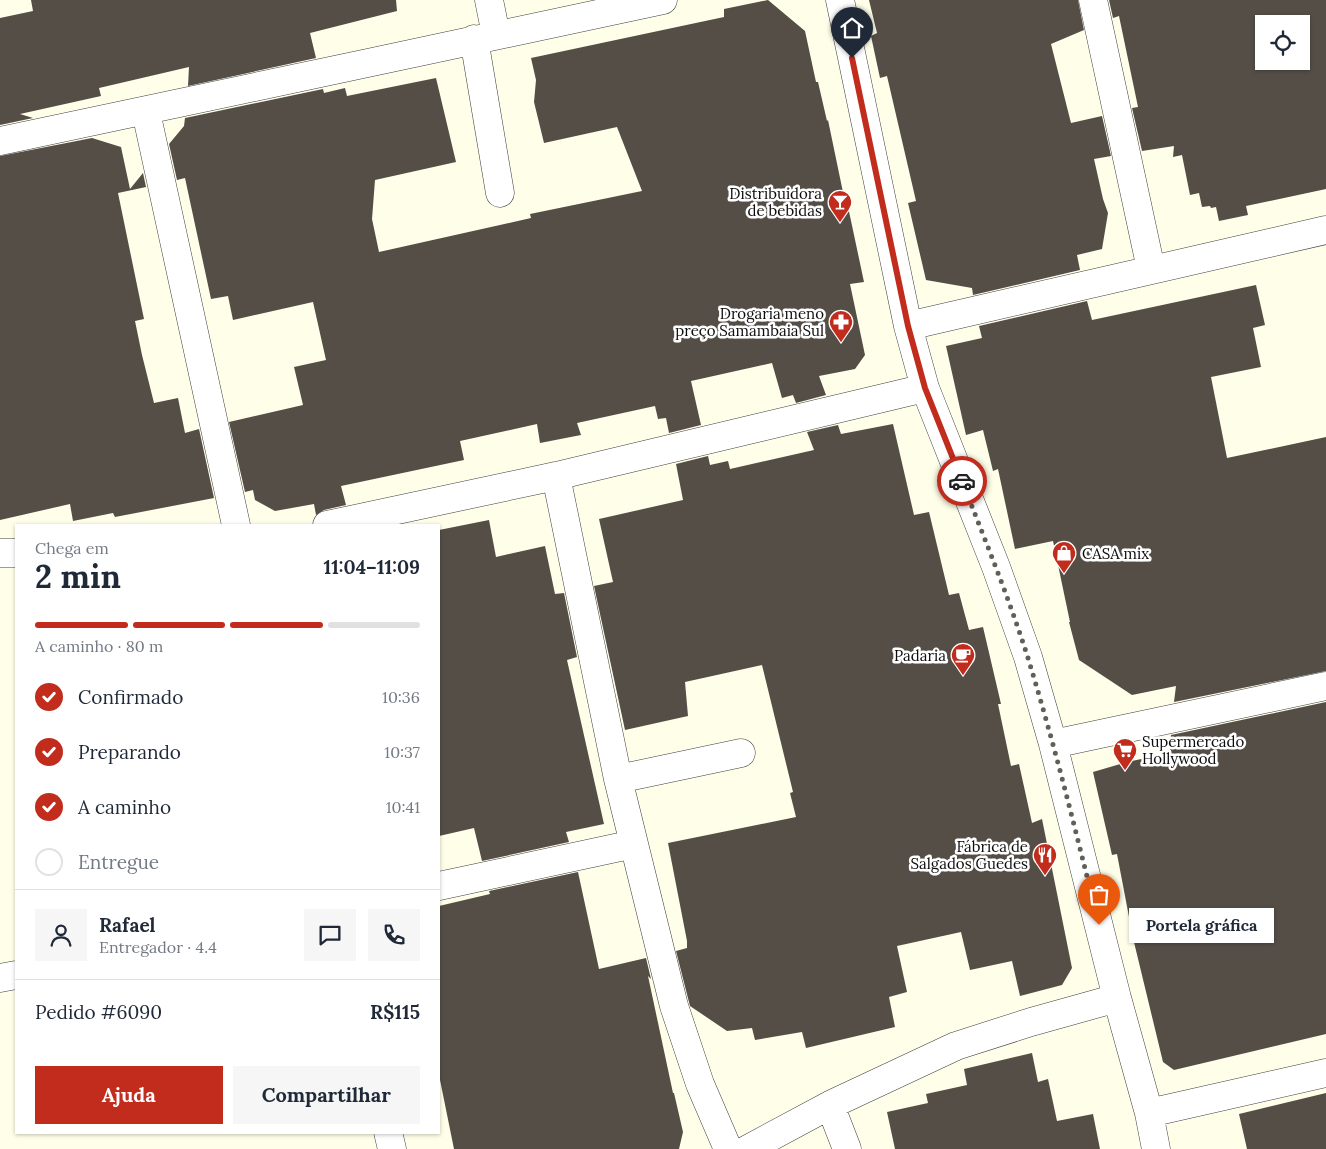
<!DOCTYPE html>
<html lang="pt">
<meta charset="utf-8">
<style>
body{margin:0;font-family:Lora,serif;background:#f6f6f7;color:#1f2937;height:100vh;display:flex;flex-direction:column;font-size:19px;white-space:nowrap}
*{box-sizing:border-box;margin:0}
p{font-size:16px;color:#747a83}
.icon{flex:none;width:28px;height:28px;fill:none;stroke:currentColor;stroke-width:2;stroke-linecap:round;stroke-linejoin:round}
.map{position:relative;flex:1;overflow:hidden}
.panel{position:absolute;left:15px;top:524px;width:425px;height:610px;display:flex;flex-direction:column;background:#fff;border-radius:0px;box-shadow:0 1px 4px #0004}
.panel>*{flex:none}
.tools{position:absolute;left:1255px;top:15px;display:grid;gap:10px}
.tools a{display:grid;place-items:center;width:55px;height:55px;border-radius:0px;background:#fff;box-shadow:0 1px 4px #0004;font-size:25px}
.pin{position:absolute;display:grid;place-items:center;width:42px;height:42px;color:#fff;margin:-51px -21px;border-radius:50% 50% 50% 0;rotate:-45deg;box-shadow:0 0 5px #0007}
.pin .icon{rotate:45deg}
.courier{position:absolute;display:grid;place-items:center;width:50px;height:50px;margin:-25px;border:4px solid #c12c1d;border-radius:50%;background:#fff;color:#222;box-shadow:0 1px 6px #0007}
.bubble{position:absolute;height:35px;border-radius:0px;background:#fff;box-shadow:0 1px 4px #0004;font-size:16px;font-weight:700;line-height:35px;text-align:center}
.headline em{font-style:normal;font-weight:700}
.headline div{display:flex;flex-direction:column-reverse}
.headline{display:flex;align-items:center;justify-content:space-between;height:85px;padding:0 20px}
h1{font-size:32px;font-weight:700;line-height:38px}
.bar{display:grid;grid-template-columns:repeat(4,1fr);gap:8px 5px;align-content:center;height:60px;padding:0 20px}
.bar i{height:6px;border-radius:4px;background:#e0e1e3}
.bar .active{background:#c12c1d}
.bar p{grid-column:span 4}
.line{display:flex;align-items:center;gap:12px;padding:0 20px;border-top:1px solid #e0e1e3}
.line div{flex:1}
.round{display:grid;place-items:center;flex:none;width:52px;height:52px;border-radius:0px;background:#f6f6f7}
ol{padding:0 20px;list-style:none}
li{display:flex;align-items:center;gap:15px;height:55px}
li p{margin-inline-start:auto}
li .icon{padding:5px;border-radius:50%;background:#c12c1d;color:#fff;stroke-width:4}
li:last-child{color:#747a83}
li i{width:28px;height:28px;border:2px solid #e0e1e3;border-radius:50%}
.primary-button{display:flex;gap:10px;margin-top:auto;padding:10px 20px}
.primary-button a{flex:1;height:58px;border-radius:0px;background:#c12c1d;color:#fff;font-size:20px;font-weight:700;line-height:58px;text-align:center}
.primary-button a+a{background:#f6f6f7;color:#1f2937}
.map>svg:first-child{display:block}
.building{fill:#544e47;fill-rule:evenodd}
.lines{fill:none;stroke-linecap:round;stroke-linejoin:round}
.minor-casing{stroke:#3e3e3e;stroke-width:29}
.minor{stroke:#fff;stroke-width:28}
.done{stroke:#606059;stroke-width:5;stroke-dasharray:0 9}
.route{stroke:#c12c1d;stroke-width:6}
.labels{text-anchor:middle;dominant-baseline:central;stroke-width:5;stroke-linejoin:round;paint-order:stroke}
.poi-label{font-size:15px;fill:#0b0b0b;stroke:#fff;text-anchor:end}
</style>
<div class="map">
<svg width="1326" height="1149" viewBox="0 0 1326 1149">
<rect width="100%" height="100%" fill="#fffee9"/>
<path class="building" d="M31,0H396L397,11L310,33L316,58L188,86L189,67L99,88L101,96L20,114L33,118L0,125V18L33,11Z
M768,0L805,31L816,82H818L827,121L828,120L845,202H847L864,282L850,284L865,355L855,369L819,376L826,395L796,403L793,395L782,398L772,363L691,381L701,425L669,433L666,418L658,419L655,406L577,423L581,435L540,443L537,424L460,441L464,460L341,486L346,505L324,510L316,515L314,504L275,511L255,500L253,490L245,492L229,422L303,405L294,367L326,360L313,302L233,320L228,296L211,299L185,178L177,180L169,144L184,126L185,118L323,89L324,93L345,88L347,96L436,78L456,162L375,180L372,219L379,252L531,218L530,214L642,191L617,127L544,143L534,102L536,80L531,58L724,17V9Z
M869,0H1078L1084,30L1051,44L1071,123L1102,116L1111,156L1094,159L1103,199L1108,213L1102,249L1077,255L1080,270L973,295L972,288L926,280L908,203L916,201L887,76L880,78L871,36L877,33Z
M1109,0H1326V189L1246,206L1248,215L1219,221L1216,207L1211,208L1210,206L1202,207L1199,193L1190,195L1182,155L1173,157L1174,146L1142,151L1132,108L1138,107L1119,16L1113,18ZM1264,24H1301V61H1264Z
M92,138L121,147L130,189L143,173L146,187L118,193L144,319L135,321L142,355L154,403L178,398L185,433L199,429L214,498L115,517L113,513L73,521L70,504L0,520V156Z
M1256,285L1265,325L1253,328L1261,367L1211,377L1227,458L1326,437V671L1174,702L1176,686L1132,695L1079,660L1069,622H1070L1053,541L1015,549L998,469L993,471L983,430L966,435L946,346L982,338L979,326L1087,301L1092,320Z
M893,424L914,515L929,512L949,595L959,593L969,630L983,627L1001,704H998L1011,766L1019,764L1032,823L1042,819L1072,968L1062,985L1020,996L1012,961L970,970L961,932L897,946L907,992L889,997L895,1027L806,1048L802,1032L755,1040L752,1028L727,1031L690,1006L676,951L687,948V941L668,843L796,817L790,793L793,792L762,665L685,682L688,716L625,730L594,586L613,582L599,519L683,500L676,464L708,456L710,465L728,461L730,469L814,450L807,432L838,425L841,434Z
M489,520L496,557L545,546L555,594L564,593L577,657L567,660L604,824L566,832L569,842L482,861L474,828L439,836V530Z
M1326,702V1034L1174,1070L1163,1062L1133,938L1117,854L1112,855L1093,772L1127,762L1170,753L1171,735Z
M578,872L599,969L646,958L651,979L648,976L673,1093H674L683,1132L679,1149H454L439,1075V906L490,894L489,891Z
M1032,1053L1038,1082L1048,1079L1057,1121L1093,1114L1100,1149H895L887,1112L928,1103L926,1094L967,1085L964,1069Z
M1326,1093V1149H1247L1239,1114Z"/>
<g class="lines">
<g class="minor-casing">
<path id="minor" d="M489,0L496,35
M840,0L908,326L925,388L996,567L1028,657L1053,744L1117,998L1149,1113L1156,1149
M1093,0L1151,269
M474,39L500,193
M146,112L236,525
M0,141C221,96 442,46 663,0
M908,326L1326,230
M327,525L556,476L925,388
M0,553H16
M1053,744L1326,686
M618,779L741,753
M634,844L674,1006L700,1084L728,1149
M439,886L634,844L618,779L556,476
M0,978L16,975
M830,1105L847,1149
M1149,1113L1326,1073
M388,1132L392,1149
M748,1149L830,1105L956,1046L1031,1022L1117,998"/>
</g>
<use href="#minor" class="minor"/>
</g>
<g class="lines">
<path class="done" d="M962,481C985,540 1009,598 1028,658C1055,746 1077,836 1099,925"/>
<path class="route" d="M852,58L908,326L925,388L962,481"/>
</g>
<defs>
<g id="bar-pin" transform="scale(1.25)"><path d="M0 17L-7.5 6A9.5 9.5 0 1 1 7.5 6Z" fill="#c12c1d" stroke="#fff"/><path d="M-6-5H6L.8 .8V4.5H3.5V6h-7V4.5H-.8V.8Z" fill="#fff"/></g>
<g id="pharmacy-pin" transform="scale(1.25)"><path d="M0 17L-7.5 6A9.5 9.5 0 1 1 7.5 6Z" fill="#c12c1d" stroke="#fff"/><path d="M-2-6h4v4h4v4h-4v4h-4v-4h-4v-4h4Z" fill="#fff"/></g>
<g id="shop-pin" transform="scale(1.25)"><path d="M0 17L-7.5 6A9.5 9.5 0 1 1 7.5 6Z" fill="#c12c1d" stroke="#fff"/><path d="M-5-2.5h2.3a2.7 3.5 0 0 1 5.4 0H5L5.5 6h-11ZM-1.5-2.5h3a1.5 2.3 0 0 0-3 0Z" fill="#fff"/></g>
<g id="cafe-pin" transform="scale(1.25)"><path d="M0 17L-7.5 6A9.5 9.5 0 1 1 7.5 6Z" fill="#c12c1d" stroke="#fff"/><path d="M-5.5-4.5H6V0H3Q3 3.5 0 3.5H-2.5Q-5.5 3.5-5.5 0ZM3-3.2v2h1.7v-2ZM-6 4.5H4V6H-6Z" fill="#fff"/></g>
<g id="supermarket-pin" transform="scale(1.25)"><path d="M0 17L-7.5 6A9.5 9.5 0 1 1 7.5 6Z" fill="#c12c1d" stroke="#fff"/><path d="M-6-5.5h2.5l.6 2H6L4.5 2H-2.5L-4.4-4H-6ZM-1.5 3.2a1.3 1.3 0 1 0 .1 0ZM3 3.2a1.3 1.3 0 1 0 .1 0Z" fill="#fff"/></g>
<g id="restaurant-pin" transform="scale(1.25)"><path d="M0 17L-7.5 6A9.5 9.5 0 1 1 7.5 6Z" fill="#c12c1d" stroke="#fff"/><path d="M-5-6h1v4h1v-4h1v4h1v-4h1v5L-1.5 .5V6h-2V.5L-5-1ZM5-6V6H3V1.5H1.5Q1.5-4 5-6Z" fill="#fff"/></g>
</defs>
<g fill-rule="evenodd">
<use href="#bar-pin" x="840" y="202"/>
<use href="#pharmacy-pin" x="841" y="322"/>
<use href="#shop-pin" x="1064" y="553"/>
<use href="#cafe-pin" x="963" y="655"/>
<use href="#supermarket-pin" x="1125" y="750"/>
<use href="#restaurant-pin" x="1045" y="855"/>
</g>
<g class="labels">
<g class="poi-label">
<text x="822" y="193">Distribuidora<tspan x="822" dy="17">de bebidas</tspan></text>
<text x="824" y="313">Drogaria meno<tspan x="824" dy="17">preço Samambaia Sul</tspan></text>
<text x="1082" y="553" text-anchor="start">CASA mix</text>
<text x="946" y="655">Padaria</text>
<text x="1142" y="741" text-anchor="start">Supermercado<tspan x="1142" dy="17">Hollywood</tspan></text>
<text x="1028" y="846">Fábrica de<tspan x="1028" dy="17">Salgados Guedes</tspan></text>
</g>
</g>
</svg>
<div class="tools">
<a><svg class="icon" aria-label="locate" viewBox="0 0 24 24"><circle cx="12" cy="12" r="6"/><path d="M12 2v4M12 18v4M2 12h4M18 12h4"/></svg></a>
</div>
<div class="pin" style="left:1099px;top:925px;background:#ea580c"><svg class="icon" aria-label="bag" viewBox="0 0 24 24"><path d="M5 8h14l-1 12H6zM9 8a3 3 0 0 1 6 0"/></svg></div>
<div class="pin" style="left:852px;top:58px;background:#1f2937"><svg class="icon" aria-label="home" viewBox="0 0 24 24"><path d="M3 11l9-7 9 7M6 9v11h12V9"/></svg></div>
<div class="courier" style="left:962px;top:481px"><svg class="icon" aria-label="car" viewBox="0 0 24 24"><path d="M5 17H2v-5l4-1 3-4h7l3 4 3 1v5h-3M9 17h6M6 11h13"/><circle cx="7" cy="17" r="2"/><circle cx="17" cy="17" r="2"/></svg></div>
<div class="bubble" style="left:1129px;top:908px;width:145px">Portela gráfica</div>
<section class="panel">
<div class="headline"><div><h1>2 min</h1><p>Chega em</p></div><em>11:04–11:09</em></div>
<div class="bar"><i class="active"></i><i class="active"></i><i class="active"></i><i></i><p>A caminho · 80 m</p></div>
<ol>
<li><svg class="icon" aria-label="check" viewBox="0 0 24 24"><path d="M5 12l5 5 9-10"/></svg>Confirmado<p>10:36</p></li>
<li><svg class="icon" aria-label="check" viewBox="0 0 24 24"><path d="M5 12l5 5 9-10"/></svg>Preparando<p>10:37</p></li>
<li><svg class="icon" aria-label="check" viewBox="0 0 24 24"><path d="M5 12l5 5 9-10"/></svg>A caminho<p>10:41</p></li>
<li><i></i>Entregue</li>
</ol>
<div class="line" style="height:90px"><a class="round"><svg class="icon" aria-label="person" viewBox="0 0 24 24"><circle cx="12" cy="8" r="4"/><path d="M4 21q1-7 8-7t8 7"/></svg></a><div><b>Rafael</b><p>Entregador · 4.4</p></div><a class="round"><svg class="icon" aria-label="chat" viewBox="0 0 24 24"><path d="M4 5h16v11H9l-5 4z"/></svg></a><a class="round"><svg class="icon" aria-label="phone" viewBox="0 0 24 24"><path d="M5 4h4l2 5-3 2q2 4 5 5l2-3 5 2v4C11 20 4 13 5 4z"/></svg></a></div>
<div class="line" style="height:65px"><div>Pedido #6090</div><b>R$115</b></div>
<div class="primary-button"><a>Ajuda</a><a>Compartilhar</a></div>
</section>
</div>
